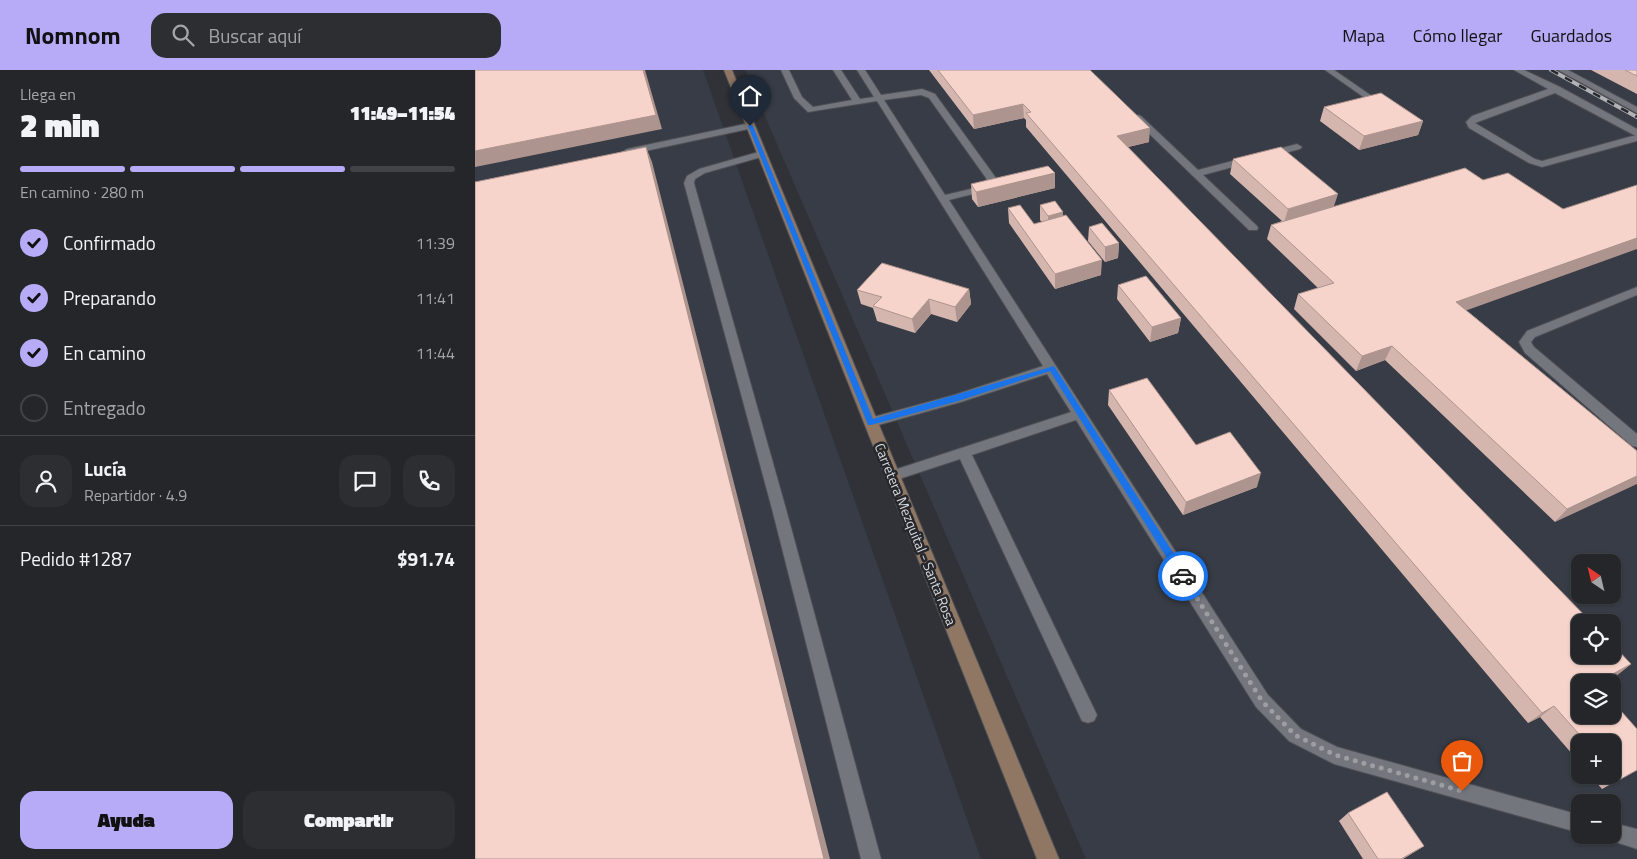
<!DOCTYPE html>
<html lang="es">
<meta charset="utf-8">
<style>
body{margin:0;font-family:"Titillium Web",sans-serif;background:#2c2e32;color:#f1f3f6;height:100vh;display:flex;flex-direction:column;font-size:19px;white-space:nowrap}
*{box-sizing:border-box;margin:0}
p{font-size:16px;color:#a3a5a8}
.icon{flex:none;width:28px;height:28px;fill:none;stroke:currentColor;stroke-width:2;stroke-linecap:round;stroke-linejoin:round}
.map{position:relative;flex:1;overflow:hidden}
.drawer{display:flex;flex-direction:column;background:#24262a;width:475px}
.drawer>*{flex:none}
.needle{width:32px;rotate:325deg}
.buttons{position:absolute;left:1096px;top:484px;display:grid;gap:10px}
.buttons a{display:grid;place-items:center;width:50px;height:50px;border-radius:10px;background:#24262a;box-shadow:0 1px 4px #0004,0 0 0 1px #414347;font-size:25px}
.pin{position:absolute;display:grid;place-items:center;width:42px;height:42px;color:#fff;margin:-51px -21px;border-radius:50% 50% 50% 0;rotate:-45deg;box-shadow:0 0 5px #0007}
.pin .icon{rotate:45deg}
.courier{position:absolute;display:grid;place-items:center;width:50px;height:50px;margin:-25px;border:4px solid #1a73e8;border-radius:50%;background:#fff;color:#222;box-shadow:0 1px 6px #0007}
.headline em{font-style:normal;font-weight:800}
.headline div{display:flex;flex-direction:column-reverse}
.headline{display:flex;align-items:center;justify-content:space-between;height:85px;padding:0 20px}
h1{font-size:32px;font-weight:800;line-height:38px}
.bar{display:grid;grid-template-columns:repeat(4,1fr);gap:8px 5px;align-content:center;height:60px;padding:0 20px}
.bar i{height:6px;border-radius:4px;background:#414347}
.bar .on{background:#b7abf8}
.bar p{grid-column:span 4}
.line{display:flex;align-items:center;gap:12px;padding:0 20px;border-top:1px solid #414347}
.line div{flex:1}
.round{display:grid;place-items:center;flex:none;width:52px;height:52px;border-radius:15px;background:#2c2e32}
ol{padding:0 20px;list-style:none}
li{display:flex;align-items:center;gap:15px;height:55px}
li p{margin-inline-start:auto}
li .icon{padding:5px;border-radius:50%;background:#b7abf8;color:#111;stroke-width:4}
li:last-child{color:#a3a5a8}
li i{width:28px;height:28px;border:2px solid #414347;border-radius:50%}
.button{display:flex;gap:10px;margin-top:auto;padding:10px 20px}
.button a{flex:1;height:58px;border-radius:15px;background:#b7abf8;color:#111;font-size:20px;font-weight:800;line-height:58px;text-align:center}
.button a+a{background:#2c2e32;color:#f1f3f6}
header{display:flex;align-items:center;gap:30px;box-sizing:border-box;height:70px;padding:0 25px;background:#b7abf8;color:#111}
header strong{font-size:24px}
nav{display:flex;gap:28px;margin-inline-start:auto;font-size:18px}
.search{width:350px;height:45px;background:#2c2e32;display:flex;align-items:center;gap:12px;box-sizing:border-box;padding:0 18px;border-radius:15px;color:#a3a5a8;font-size:19px}
main{display:flex;flex:1;min-height:0}
.map>svg:first-child{display:block}
.built{fill:#383c46;fill-rule:evenodd}
.lines{fill:none;stroke-linecap:round;stroke-linejoin:round}
.lane-casing{stroke:#4d4f54;stroke-width:2}
.secondary-casing{stroke:#4d4f54;stroke-width:2}
.lane{fill:#73767c;fill-rule:evenodd}
.secondary{fill:#8f7763;fill-rule:evenodd}
.rail-casing{stroke:#b0b2b5;stroke-width:4}
.rail{stroke:#26282d;stroke-width:2.5;stroke-dasharray:8;stroke-linecap:butt}
.wall{fill:#d4b6af}
.shaded-wall{fill:#ad948e}
.building{fill:#f7d4cb;stroke:#ad948e}
.route{fill:#1a73e8}
.done{stroke:#9c9ea2;stroke-width:5;stroke-dasharray:0 9}
.labels{text-anchor:middle;dominant-baseline:central;stroke-width:5;stroke-linejoin:round;paint-order:stroke}
.street-label{font-size:14px;fill:#d6d8db;stroke:#26282d}
</style>
<header>
<strong>Nomnom</strong>
<div class="search"><svg class="icon" aria-label="search" viewBox="0 0 24 24"><circle cx="10" cy="10" r="6"/><path d="M15 15l6 6"/></svg>Buscar aquí</div>
<nav><a>Mapa</a><a>Cómo llegar</a><a>Guardados</a></nav>
</header>
<main>
<section class="drawer">
<div class="headline"><div><h1>2 min</h1><p>Llega en</p></div><em>11:49–11:54</em></div>
<div class="bar"><i class="on"></i><i class="on"></i><i class="on"></i><i></i><p>En camino · 280 m</p></div>
<ol>
<li><svg class="icon" aria-label="check" viewBox="0 0 24 24"><path d="M5 12l5 5 9-10"/></svg>Confirmado<p>11:39</p></li>
<li><svg class="icon" aria-label="check" viewBox="0 0 24 24"><path d="M5 12l5 5 9-10"/></svg>Preparando<p>11:41</p></li>
<li><svg class="icon" aria-label="check" viewBox="0 0 24 24"><path d="M5 12l5 5 9-10"/></svg>En camino<p>11:44</p></li>
<li><i></i>Entregado</li>
</ol>
<div class="line" style="height:90px"><a class="round"><svg class="icon" aria-label="person" viewBox="0 0 24 24"><circle cx="12" cy="8" r="4"/><path d="M4 21q1-7 8-7t8 7"/></svg></a><div><b>Lucía</b><p>Repartidor · 4.9</p></div><a class="round"><svg class="icon" aria-label="chat" viewBox="0 0 24 24"><path d="M4 5h16v11H9l-5 4z"/></svg></a><a class="round"><svg class="icon" aria-label="phone" viewBox="0 0 24 24"><path d="M5 4h4l2 5-3 2q2 4 5 5l2-3 5 2v4C11 20 4 13 5 4z"/></svg></a></div>
<div class="line" style="height:65px"><div>Pedido #1287</div><b>$91.74</b></div>
<div class="button"><a>Ayuda</a><a>Compartir</a></div>
</section>
<div class="map">
<svg width="1162" height="789" viewBox="0 0 1162 789">
<rect width="100%" height="100%" fill="#303238"/>
<path class="built" d="M0,0H228L506,789H0Z
M270,0H1162V789H611ZM1105,492H1138V525H1105ZM1105,552H1138V585H1105ZM1105,612H1138V645H1105ZM1105,672H1138V705H1105ZM1105,732H1138V765H1105Z"/>
<g class="lines">
<g class="lane-casing">
<path id="lane" d="M306,0H314L327,27L338,37L377,30L358,0H366L385,29L399,27L382,0H390L406,25L447,19L460,24L521,108L522,114L510,121L474,130L793,625L826,659L862,677L1105,745V763L859,694L814,671L781,637L601,350L497,385L622,645L619,651L613,653L607,651L485,389L418,411L413,410L411,406L413,402L596,342L572,304L486,332L396,357L391,355L389,352L391,349L479,325L568,296L402,31L333,42L319,28ZM446,25L454,28L511,108L512,113L504,117L470,125L409,30Z
M850,0H859L904,31L897,33Z
M1039,0H1049L1085,17L1162,59V71L1067,97L1054,93L994,58L991,52L997,46L1073,19ZM1080,23L1159,65H1161L1067,91L1060,89L1000,53Z
M1083,0H1093L1162,37V43Z
M663,45L666,46L723,100L822,74L827,77L825,79L728,105L782,156L783,158L782,160H774L660,50L659,48Z
M275,53L278,54V58L152,85L147,82L152,79Z
M287,81L292,84L290,86L230,103L220,109L219,113L311,439L406,789H386L297,439L209,113L212,106L224,99Z
M1162,217V225L1060,267L1056,272L1059,277L1162,364V377L1157,376L1050,283L1044,272L1052,261Z
M1138,753L1162,759V779L1131,769L1130,765H1138Z"/>
</g>
<g class="secondary-casing">
<path id="secondary" d="M249,0H257L584,789H562Z"/>
</g>
<use href="#lane" class="lane"/>
<use href="#secondary" class="secondary"/>
<g class="rail-casing">
<path id="rail" d="M1076,0L1162,47"/>
</g>
<use href="#rail" class="rail"/>
</g>
<path class="wall" d="M454,0H615L674,72L653,77L1156,594L1141,606L1128,612H1105L1162,700L1127,719L1115,705H1138V672H1105V693L1065,647L1053,653L551,57V50L549,48L499,59Z
M1116,0H1162V24Z
M849,37L948,51L943,65L884,80L845,51Z
M758,89L859,136L991,240L1162,381L1080,452L910,290L881,301L819,239L823,224L843,218L792,169L796,155L807,151L755,104Z
M496,114L580,118L503,137L497,129Z
M565,135L588,146L626,205L580,219L534,153L533,138L559,154L567,152L565,150Z
M614,157L644,173L643,188L630,192L613,171Z
M643,215L706,248L703,263L675,272L642,229Z
M494,219L496,234L482,252L456,244L440,263L402,251L398,238L386,234L382,220Z
M634,320L721,375L782,417L708,445L633,335Z
M873,743L949,776L928,789H888L864,751Z"/>
<path class="shaded-wall" d="M168,0H170L187,59L0,97V81Z
M548,34L549,48L499,59L498,45Z
M948,51L943,65L884,80L889,66Z
M675,58L674,72L641,80L642,66Z
M171,77L177,92L355,789H349Z
M580,103V118L503,137L501,122Z
M863,124L858,139L809,153L813,139Z
M588,142V157L573,160V146Z
M1162,168V179L973,247L981,232Z
M644,173L643,188L630,192V177Z
M627,190L626,205L580,219V204Z
M494,219L496,234L482,252L480,237Z
M454,229L456,244L440,263L437,249Z
M706,248L703,263L675,272L677,257Z
M917,276L910,290L881,301L887,286Z
M786,403L782,417L708,445L711,432Z
M1162,406V414L1080,452L1092,439Z
M1156,594L1141,606L1128,612H1123Z
M1079,636L1065,647L1053,653L1067,643Z
M949,776L928,789H926Z"/>
<path class="building" d="M0,0H168L181,45L0,81Z
M463,0H615L675,58L642,66L1116,552H1105V585H1138V575L1156,594L1123,612H1105V645H1138V632L1162,659V700L1144,710L1138,703V672H1111L1079,636L1067,643L551,43L556,42L548,34L498,45Z
M1150,0H1162V6Z
M906,23L948,51L889,66L849,37Z
M171,77L349,789H0V112Z
M806,77L863,124L813,139L758,89Z
M573,96L580,103L501,122L496,114Z
M990,98L1008,110L1033,103L1088,139L1162,115V168L981,232L1162,381V406L1092,439L917,276L887,286L823,224L859,213L796,155Z
M580,131L588,142L573,146L565,135Z
M545,135L559,154L591,145L627,190L580,204L533,138Z
M627,153L644,173L630,177L614,157Z
M407,193L494,219L480,237L454,229L437,249L398,236L407,227L382,220Z
M671,206L706,248L677,257L643,215Z
M672,308L721,375L755,362L786,403L711,432L634,320Z
M912,722L949,776L926,789H903L873,743Z"/>
<path class="route" d="M275,54L278,56L398,349L579,296L711,503V509H705L575,301L483,331L396,355H393L273,56Z"/>
<g class="lines">
<path class="done" d="M708,506L787,631L820,665L860,685L987,721"/>
</g>
<g class="labels">
<g class="street-label">
<text transform="translate(441 464) rotate(68)">Carretera Mezquital - Santa Rosa</text>
</g>
</g>
</svg>
<div class="buttons">
<a><svg class="needle" viewBox="-14 -14 28 28"><path d="M0-13l5 13h-10z" fill="#e53935"/><path d="M0 13l5-13h-10z" fill="#a3a5a8"/></svg></a>
<a><svg class="icon" aria-label="locate" viewBox="0 0 24 24"><circle cx="12" cy="12" r="6"/><path d="M12 2v4M12 18v4M2 12h4M18 12h4"/></svg></a>
<a><svg class="icon" aria-label="layers" viewBox="0 0 24 24"><path d="M12 4l9 5-9 5-9-5zM3 14l9 5 9-5"/></svg></a>
<a>+</a>
<a>−</a>
</div>
<div class="pin" style="left:987px;top:721px;background:#ea580c"><svg class="icon" aria-label="bag" viewBox="0 0 24 24"><path d="M5 8h14l-1 12H6zM9 8a3 3 0 0 1 6 0"/></svg></div>
<div class="pin" style="left:275px;top:56px;background:#1f2937"><svg class="icon" aria-label="home" viewBox="0 0 24 24"><path d="M3 11l9-7 9 7M6 9v11h12V9"/></svg></div>
<div class="courier" style="left:708px;top:506px"><svg class="icon" aria-label="car" viewBox="0 0 24 24"><path d="M5 17H2v-5l4-1 3-4h7l3 4 3 1v5h-3M9 17h6M6 11h13"/><circle cx="7" cy="17" r="2"/><circle cx="17" cy="17" r="2"/></svg></div>
</div>
</main>
